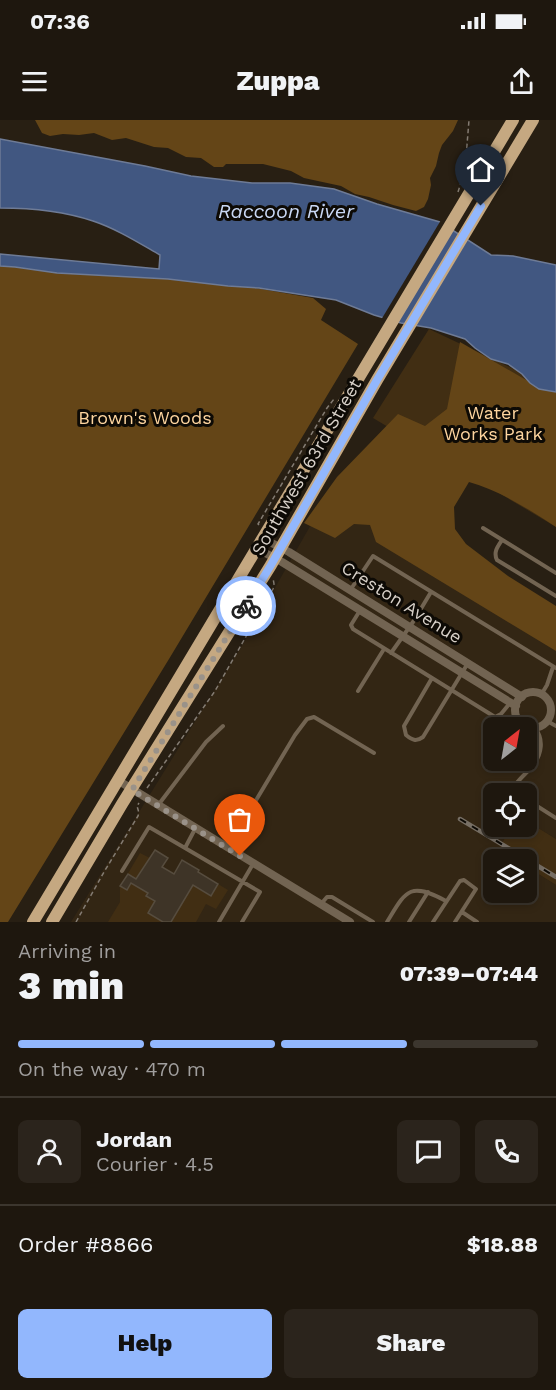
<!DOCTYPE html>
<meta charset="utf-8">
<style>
body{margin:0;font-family:"Work Sans",sans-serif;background:#2b241c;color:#f1f3f6;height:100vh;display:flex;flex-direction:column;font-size:22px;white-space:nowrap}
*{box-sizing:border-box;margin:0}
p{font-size:20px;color:#a19f9e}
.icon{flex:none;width:33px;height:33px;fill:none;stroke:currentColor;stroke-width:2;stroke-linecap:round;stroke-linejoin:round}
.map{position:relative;height:802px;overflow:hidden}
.sheet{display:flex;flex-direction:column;background:#1e170e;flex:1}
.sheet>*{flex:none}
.needle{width:39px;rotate:31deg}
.buttons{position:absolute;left:483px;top:597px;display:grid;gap:12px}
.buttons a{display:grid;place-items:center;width:54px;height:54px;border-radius:9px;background:#1e170e;box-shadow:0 3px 9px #0003,0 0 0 2px #3c362e;font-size:30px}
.pin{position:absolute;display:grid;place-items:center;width:51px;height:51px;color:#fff;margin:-62px -26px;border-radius:50% 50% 50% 0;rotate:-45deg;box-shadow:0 0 6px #0007}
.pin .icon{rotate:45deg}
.courier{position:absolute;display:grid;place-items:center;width:60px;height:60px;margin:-30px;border:4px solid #92b7fd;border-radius:50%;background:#fff;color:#222;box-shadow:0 2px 8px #0007}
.head em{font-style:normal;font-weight:800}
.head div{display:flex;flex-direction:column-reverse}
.head{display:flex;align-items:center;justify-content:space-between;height:102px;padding:0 18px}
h1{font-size:39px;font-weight:800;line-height:45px}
.bar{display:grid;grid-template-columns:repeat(4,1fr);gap:9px 6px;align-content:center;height:72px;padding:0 18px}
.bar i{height:8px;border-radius:4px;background:#3c362e}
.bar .on{background:#92b7fd}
.bar p{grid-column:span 4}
.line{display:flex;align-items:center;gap:15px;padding:0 18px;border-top:2px solid #3c362e}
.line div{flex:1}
.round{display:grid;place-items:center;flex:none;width:63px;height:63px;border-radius:9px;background:#2b241c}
.button{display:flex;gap:12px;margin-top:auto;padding:12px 18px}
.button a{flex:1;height:69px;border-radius:9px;background:#92b7fd;color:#111;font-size:24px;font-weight:800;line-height:69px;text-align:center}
.button a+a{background:#2b241c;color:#f1f3f6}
.status{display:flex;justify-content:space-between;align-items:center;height:42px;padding:0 30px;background:#1e170e;direction:ltr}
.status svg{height:16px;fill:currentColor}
header{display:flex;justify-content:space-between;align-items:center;height:78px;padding:0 18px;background:#1e170e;font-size:27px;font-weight:800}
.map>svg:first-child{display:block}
.built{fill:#332614;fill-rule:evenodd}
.green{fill:#412e13}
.forest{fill:#644517}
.water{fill:#415781;stroke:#6e7b96;stroke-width:1.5}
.pier{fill:#281f13}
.building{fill:#3e3427;stroke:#564c3e;stroke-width:1.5}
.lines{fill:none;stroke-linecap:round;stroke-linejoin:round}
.path{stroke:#847c73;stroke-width:1.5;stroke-dasharray:4.5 3;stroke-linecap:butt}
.lane{stroke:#726452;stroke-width:4}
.street{stroke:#726452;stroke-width:8}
.primary{stroke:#c5a881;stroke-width:12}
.rail-casing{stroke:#776f65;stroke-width:4.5}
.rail{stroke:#0d0a05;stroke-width:2;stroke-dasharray:7;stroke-linecap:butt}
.done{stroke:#9a9289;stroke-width:6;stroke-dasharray:0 10.8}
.route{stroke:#92b7fd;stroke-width:8}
.labels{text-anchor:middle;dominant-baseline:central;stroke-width:6;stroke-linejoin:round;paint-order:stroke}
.park-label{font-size:18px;fill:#fed59f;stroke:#0d0a05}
.street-label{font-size:18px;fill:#d7d0c8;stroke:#0d0a05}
.water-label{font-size:20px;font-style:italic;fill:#c9d8f4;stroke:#0d0a05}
</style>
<div class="status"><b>07:36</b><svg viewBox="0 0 49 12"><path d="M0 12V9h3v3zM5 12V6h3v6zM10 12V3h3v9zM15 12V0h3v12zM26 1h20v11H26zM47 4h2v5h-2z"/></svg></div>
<header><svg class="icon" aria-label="menu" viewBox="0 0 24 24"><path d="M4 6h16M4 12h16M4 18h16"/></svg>Zuppa<svg class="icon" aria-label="share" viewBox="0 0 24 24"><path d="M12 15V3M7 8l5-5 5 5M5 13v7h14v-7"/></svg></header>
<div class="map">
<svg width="556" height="802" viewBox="0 0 556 802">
<rect width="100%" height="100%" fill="#281f13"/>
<path class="built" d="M337,359L556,491V719L527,701L526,674H494V706L512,707L498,729L515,739L494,740V772H526L527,747L556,765V802H71L240,529ZM494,608H526V640H494Z"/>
<path class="green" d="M429,209L556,269V407L373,298Z
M527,701L556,719V765L527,747L526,740L515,739L498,729L512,707L526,706Z
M155,730L168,738L163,747L174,754L182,740L199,750L198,752L228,770L216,789L206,784L196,802H108L120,782V767L140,733L150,738Z"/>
<path class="forest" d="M35,0H458L453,11L442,25L439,33L436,46L430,58L431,65L428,79L424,87L416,91L393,85L369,77L355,74L341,66L304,58L291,51L263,44H226L223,47H214L201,38L186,37L168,28L154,27L126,18L112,20L94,13L79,15L63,14L50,16L42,13Z
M0,145L180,155L313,178L326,189L321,200L358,224L169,539L8,802H0Z
M460,222L540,268L556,271V407C530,390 499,370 469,362L454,387L455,409L466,424L508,456L556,486V531L376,422L370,405L354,404L335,418L304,403L337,357L398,294L425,306L447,289Z"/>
<path class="water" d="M0,19L145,46L191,56L252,63H290L334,69L377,84L440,102L491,135L513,136L556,145V272L539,269L530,263L522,254L508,244L491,239L475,228L465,219L431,208L401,203L374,195L336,180L259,168L228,166L168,159L57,153L15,147L0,146V134L159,149L160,135C139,123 117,109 93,101C63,91 31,88 0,88Z"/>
<path class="pier" d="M441,100L453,108L395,204L381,200Z"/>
<path class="building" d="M155,730L168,738L162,747L174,754L182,740L199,750L198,752L218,764L211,776L193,765L171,802H163L148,793L155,781L146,776L148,773L131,763L127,770L120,766L128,754L136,759Z"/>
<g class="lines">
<path class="path" d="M458,72L465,50L469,0
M259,405L258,404L327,288L334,279
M147,668L215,571L273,469L274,464L273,458
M76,802L104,752L138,696L139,693L137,686L139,683"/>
<path class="lane" d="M483,408L556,453
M502,420C498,426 493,432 497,440L556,476
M351,469L373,436L556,548
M359,492L351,505L353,509L495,597L501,594L510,583
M391,533L413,502L431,472
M432,558L404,606L406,615C412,620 416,622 423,617L468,543
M358,571L384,529
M541,575L547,565L553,547
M547,601L556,606
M521,674L517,669L516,664C521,657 528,652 533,645C542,634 544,619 535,608
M526,679L556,698
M159,684L206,622L223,606
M195,709L185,728L260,772L242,802
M228,727L295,615L307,599L314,597L374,633
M122,751L149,707L185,728
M321,784L327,777H332L373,802
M462,792L477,802
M219,802L253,744
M387,802C406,771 409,761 446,781
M409,802L428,772
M433,802L460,761L464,760L476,769L455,802"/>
<path class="street" d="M262,418L289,432L522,577
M256,428L282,442L516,586
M515 590a18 18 0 1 1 36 0a18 18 0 1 1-36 0Z
M119,661L350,802"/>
<path class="primary" d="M33,802C195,536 351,266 513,0
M52,802L122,684L271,445L377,260L533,0"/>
<g class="rail-casing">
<path id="rail" d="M460,699L556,757"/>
</g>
<use href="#rail" class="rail"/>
</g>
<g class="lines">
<path class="done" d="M240,736L132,670L246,486"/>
<path class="route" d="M246,486L271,445L377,260L481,86"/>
</g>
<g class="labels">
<g class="park-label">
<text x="493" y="292">Water<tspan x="493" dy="21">Works Park</tspan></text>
<text x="145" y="297">Brown's Woods</text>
</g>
<g class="street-label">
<text transform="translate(306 347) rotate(-60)">Southwest 63rd Street</text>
<text transform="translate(402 482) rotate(32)">Creston Avenue</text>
</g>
<g class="water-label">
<text x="286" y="91">Raccoon River</text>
</g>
</g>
</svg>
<div class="buttons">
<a><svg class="needle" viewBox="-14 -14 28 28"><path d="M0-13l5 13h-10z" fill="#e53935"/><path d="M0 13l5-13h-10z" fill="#a19f9e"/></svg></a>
<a><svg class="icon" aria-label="locate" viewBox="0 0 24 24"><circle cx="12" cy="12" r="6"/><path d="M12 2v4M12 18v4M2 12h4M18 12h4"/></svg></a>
<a><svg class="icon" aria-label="layers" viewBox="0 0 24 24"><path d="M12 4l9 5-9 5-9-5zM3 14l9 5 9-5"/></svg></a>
</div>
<div class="pin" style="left:240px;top:736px;background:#ea580c"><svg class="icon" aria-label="bag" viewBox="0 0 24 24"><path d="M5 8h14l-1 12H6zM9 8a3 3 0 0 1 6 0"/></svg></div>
<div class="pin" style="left:481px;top:86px;background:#1f2937"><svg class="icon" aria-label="home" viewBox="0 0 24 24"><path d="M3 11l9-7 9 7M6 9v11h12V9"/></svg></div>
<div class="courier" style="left:246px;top:486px"><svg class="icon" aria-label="bike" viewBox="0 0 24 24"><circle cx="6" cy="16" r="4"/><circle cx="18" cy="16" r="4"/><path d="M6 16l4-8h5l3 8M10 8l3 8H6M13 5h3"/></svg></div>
</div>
<section class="sheet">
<div class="head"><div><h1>3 min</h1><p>Arriving in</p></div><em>07:39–07:44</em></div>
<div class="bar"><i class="on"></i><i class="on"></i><i class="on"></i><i></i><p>On the way · 470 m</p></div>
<div class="line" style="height:108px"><a class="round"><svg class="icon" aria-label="person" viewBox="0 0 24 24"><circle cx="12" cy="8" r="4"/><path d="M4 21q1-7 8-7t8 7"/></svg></a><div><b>Jordan</b><p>Courier · 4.5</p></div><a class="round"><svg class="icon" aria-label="chat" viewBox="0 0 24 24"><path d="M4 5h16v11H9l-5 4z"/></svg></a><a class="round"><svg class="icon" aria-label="phone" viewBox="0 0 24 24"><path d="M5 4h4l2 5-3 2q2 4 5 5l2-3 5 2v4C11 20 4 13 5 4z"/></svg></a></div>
<div class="line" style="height:78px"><div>Order #8866</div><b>$18.88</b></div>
<div class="button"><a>Help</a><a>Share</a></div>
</section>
